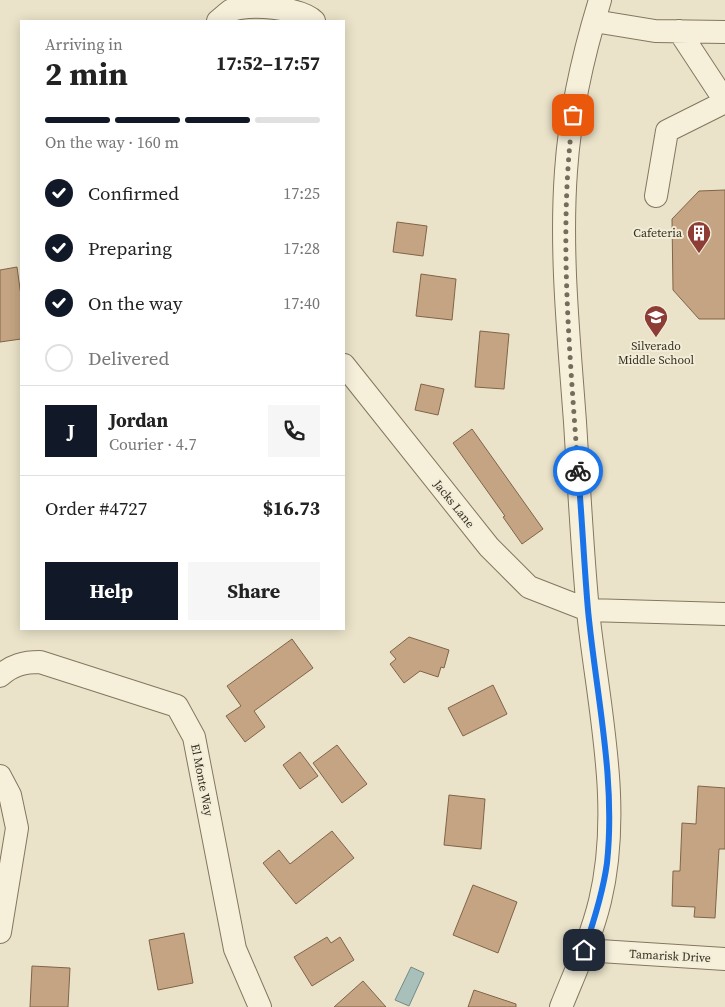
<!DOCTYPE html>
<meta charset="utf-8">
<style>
body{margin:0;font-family:"Source Serif 4",serif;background:#f6f6f6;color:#222;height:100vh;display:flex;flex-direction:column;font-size:19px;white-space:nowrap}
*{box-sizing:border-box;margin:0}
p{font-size:16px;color:#767676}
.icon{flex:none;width:28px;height:28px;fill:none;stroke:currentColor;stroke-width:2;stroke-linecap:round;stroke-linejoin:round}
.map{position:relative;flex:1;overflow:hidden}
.sheet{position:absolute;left:20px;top:20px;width:325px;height:610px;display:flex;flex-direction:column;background:#fff;border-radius:0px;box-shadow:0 2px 12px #0003}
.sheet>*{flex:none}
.pin{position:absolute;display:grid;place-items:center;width:42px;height:42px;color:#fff;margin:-21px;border-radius:10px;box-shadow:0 2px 8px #0006}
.courier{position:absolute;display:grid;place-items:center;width:50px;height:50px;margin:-25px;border:4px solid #1a73e8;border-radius:50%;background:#fff;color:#222;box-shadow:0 1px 6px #0007}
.summary em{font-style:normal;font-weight:700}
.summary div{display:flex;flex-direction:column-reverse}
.summary{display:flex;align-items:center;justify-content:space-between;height:85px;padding:0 25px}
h1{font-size:32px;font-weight:700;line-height:38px}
.bar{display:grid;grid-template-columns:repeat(4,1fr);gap:8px 5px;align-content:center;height:60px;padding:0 25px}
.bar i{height:6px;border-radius:4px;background:#e0e0e0}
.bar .on{background:#111827}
.bar p{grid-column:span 4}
.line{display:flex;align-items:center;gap:12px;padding:0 25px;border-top:1px solid #e0e0e0}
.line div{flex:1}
.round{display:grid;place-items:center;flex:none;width:52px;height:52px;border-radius:0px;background:#f6f6f6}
ol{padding:0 25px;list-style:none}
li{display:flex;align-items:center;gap:15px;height:55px}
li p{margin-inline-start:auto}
li .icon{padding:5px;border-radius:50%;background:#111827;color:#fff;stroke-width:4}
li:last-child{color:#767676}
li i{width:28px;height:28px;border:2px solid #e0e0e0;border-radius:50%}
.primary-button{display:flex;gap:10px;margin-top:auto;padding:10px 25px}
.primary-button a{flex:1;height:58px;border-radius:0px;background:#111827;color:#fff;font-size:20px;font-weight:700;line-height:58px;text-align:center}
.primary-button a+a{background:#f6f6f6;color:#222}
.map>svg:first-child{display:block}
.water{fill:#a9bfba;stroke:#708c88}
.building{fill:#c4a482;stroke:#816448}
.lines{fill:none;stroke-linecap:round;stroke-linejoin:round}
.minor-casing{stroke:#84775f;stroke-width:24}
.minor{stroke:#f6f0db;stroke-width:22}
.done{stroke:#756d5c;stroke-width:5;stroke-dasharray:0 9}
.route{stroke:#1a73e8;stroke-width:6}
.labels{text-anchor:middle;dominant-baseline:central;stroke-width:4;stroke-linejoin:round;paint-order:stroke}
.poi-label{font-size:12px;fill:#362e21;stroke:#f2edd7;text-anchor:end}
.street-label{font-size:12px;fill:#362e21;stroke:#f2edd7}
</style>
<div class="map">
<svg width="725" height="1007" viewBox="0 0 725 1007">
<rect width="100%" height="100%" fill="#eae3c9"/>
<path class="water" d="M411,967L424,973L409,1006L395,1000Z"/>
<path class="building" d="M725,190V319H699L673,290L672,219L699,191Z
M397,222L427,226L423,256L393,252Z
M17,267L21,296V339L0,342V270Z
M421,274L456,279L452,320L416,316Z
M480,331L509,334L504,389L475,387Z
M421,384L444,389L438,415L415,410Z
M472,429L543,529L522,544L503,517L505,516L453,443Z
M409,637L449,650L444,668L441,667L438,677L420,671L404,683L390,664L396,659L390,652Z
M292,639L313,668L254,711L265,727L245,742L226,716L241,706L227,686Z
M493,685L507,714L463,736L448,708Z
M337,745L367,784L342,803L313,763Z
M300,752L318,776L300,789L283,765Z
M698,786L725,788V849H719L715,918L694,917L695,907L672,906L673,871H680L682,823L696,824Z
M449,795L485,799L481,849L444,845Z
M332,831L354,858L296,904L263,863L279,850L290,864Z
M473,885L517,902L498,953L453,935Z
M184,933L193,983L158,990L149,940Z
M327,937L331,943L340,937L354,960L312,986L294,957Z
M32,966L70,968L68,1007H30Z
M363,981L386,1007H334Z
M474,990L516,1004V1007H468Z"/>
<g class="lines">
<g class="minor-casing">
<path id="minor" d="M218,21C222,18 226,14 230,11C247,2 301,8 314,21
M594,21L655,31L725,32
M679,31L725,101
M656,196L667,131L725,102
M344,365L489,547L529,587L588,610L725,614
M0,676C12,665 24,662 40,662L177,706L194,737L235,949L260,1007
M0,776L10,795L17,828L0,932
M584,950L725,959
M561,1007C575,972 591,938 600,901C623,806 598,706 588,611C582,548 579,485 575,422C569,339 560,254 566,171C570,113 583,55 600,0"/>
</g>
<use href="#minor" class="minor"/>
</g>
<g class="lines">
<path class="done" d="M573,115C558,234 570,352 578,471"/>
<path class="route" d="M578,471C582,517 584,564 588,610C596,694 616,778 607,863C603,893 594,921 584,950"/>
</g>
<defs>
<g id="building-pin" transform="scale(1.25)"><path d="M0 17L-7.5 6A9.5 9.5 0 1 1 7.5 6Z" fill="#8d3d35" stroke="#f2edd7"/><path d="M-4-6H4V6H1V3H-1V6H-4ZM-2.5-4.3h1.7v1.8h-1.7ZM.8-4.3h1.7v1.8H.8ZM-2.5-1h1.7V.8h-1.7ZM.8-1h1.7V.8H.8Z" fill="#fff"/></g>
<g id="school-pin" transform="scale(1.25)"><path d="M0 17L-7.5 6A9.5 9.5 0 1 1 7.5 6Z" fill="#8d3d35" stroke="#f2edd7"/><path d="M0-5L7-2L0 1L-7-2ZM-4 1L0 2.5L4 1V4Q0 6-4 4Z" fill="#fff"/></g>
</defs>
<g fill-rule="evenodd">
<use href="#building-pin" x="699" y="233"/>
<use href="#school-pin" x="656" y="317"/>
</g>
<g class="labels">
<g class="poi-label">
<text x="682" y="233">Cafeteria</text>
<text x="656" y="346" text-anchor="middle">Silverado<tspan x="656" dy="14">Middle School</tspan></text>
</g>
<g class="street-label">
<text transform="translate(454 504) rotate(51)">Jacks Lane</text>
<text transform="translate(202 780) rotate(79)">El Monte Way</text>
<text transform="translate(670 956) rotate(3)">Tamarisk Drive</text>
</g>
</g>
</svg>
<div class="pin" style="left:573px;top:115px;background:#ea580c"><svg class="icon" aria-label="bag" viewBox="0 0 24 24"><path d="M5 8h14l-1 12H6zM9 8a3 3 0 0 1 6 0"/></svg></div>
<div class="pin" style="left:584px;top:950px;background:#1f2937"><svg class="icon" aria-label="home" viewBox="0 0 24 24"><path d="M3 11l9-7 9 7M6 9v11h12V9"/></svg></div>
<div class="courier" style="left:578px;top:471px"><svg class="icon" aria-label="bike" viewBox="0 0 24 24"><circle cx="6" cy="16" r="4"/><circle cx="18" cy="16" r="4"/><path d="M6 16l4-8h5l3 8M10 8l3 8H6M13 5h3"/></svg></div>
<section class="sheet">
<div class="summary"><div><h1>2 min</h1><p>Arriving in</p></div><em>17:52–17:57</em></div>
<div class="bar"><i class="on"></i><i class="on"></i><i class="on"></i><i></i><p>On the way · 160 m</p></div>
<ol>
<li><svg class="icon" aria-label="check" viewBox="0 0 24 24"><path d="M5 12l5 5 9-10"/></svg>Confirmed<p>17:25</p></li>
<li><svg class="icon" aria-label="check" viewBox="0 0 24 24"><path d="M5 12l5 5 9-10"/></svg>Preparing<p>17:28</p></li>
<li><svg class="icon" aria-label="check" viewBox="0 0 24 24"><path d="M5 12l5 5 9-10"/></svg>On the way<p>17:40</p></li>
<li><i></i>Delivered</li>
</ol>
<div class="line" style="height:90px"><b class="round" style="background:#111827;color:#fff">J</b><div><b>Jordan</b><p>Courier · 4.7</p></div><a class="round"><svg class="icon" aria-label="phone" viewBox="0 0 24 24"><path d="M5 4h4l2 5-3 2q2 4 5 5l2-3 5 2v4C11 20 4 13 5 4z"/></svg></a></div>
<div class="line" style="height:65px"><div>Order #4727</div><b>$16.73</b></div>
<div class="primary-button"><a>Help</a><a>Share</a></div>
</section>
</div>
